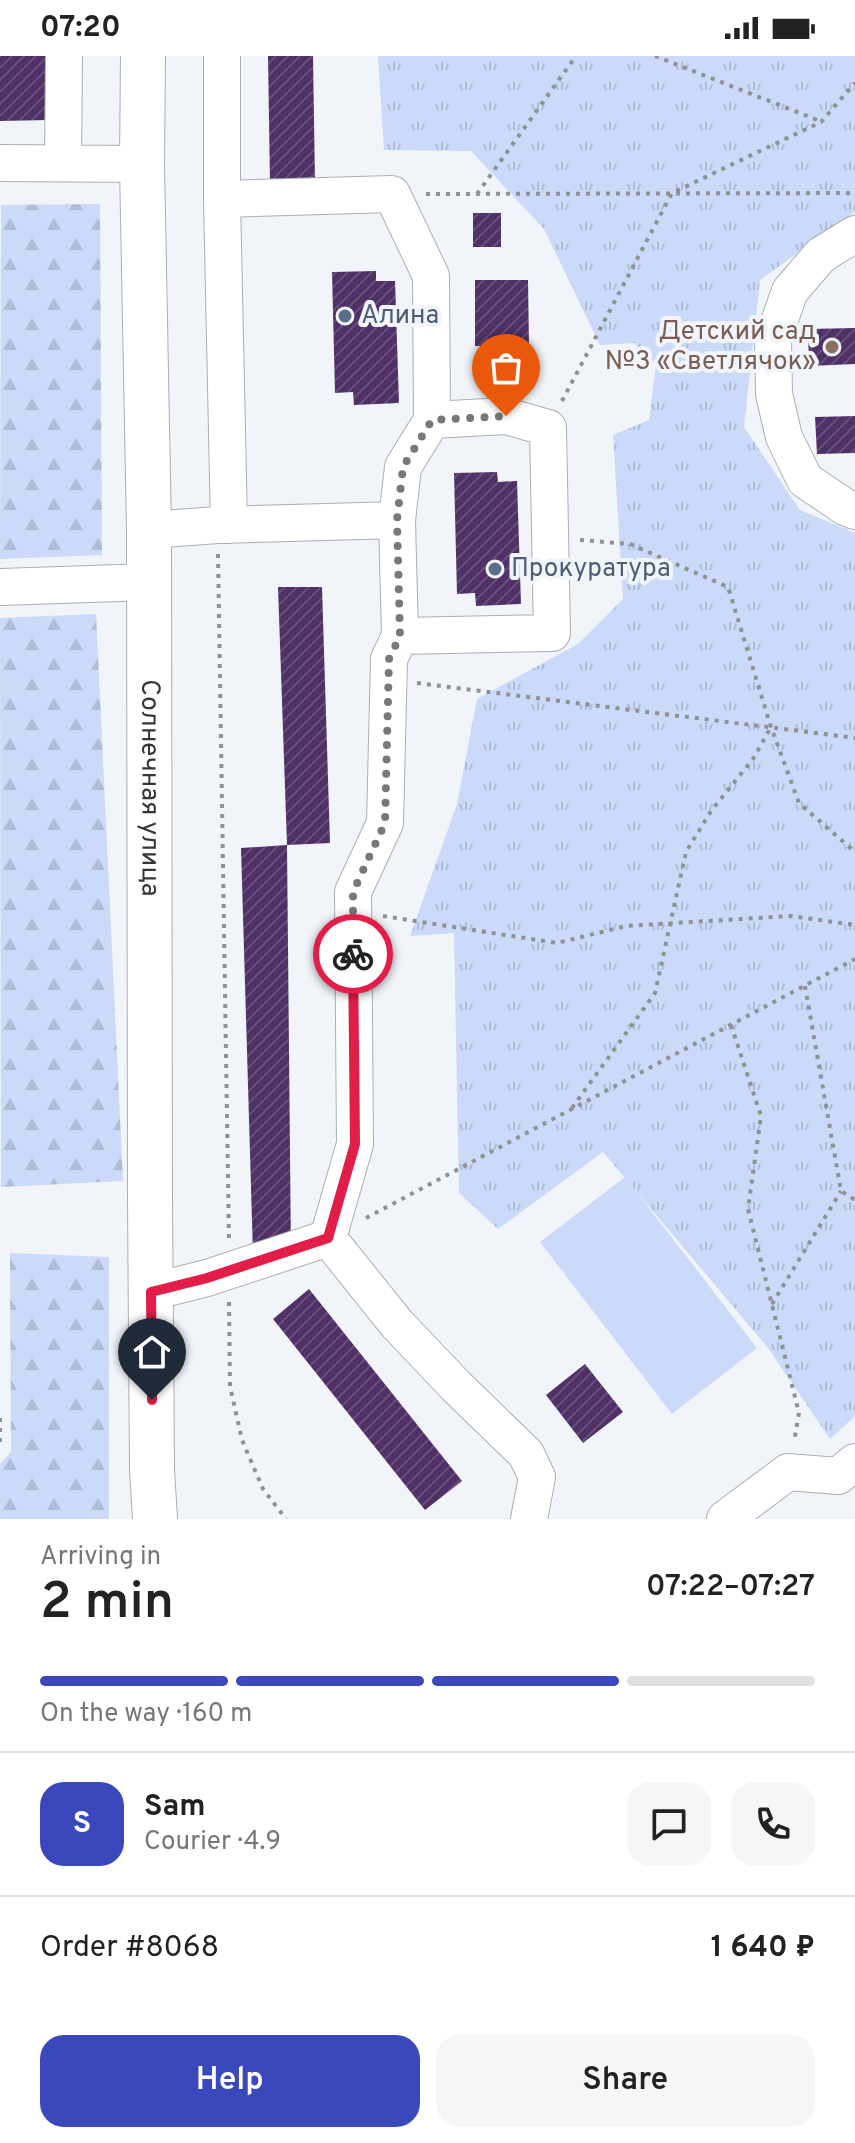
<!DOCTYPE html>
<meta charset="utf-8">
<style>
body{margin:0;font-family:Overpass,sans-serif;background:#f6f6f6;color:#222;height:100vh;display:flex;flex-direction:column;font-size:30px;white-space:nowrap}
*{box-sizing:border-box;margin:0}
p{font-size:26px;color:#767676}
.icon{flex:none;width:44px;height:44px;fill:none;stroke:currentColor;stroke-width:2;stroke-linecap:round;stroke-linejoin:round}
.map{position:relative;height:1463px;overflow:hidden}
.details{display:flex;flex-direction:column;background:#fff;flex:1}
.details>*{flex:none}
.pin{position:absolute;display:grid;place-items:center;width:68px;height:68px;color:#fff;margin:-82px -34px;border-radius:50% 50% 50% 0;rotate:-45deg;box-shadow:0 0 8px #0007}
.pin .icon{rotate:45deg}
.courier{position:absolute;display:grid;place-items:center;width:80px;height:80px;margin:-40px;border:6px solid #e11d48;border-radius:50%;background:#fff;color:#222;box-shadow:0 2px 10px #0007}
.overview em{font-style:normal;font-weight:600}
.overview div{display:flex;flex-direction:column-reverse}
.overview{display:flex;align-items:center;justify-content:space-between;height:136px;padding:0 40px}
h1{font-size:52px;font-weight:600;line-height:60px}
.bar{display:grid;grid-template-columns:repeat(4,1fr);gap:12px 8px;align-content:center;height:96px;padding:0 40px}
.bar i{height:10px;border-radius:6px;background:#e0e0e0}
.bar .selected{background:#3a48bc}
.bar p{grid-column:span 4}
.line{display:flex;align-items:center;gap:20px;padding:0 40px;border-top:2px solid #e0e0e0}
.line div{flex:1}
.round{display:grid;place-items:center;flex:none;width:84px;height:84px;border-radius:24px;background:#f6f6f6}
.action{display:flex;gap:16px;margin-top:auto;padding:16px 40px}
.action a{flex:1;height:92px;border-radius:24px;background:#3a48bc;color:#fff;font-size:32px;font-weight:600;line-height:92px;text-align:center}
.action a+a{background:#f6f6f6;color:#222}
.status{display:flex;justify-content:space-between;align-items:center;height:56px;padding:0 40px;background:#fff;direction:ltr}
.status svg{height:22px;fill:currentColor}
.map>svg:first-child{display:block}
.grass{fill:url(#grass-tufts)}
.forest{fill:url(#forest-firs)}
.pitch{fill:#cadaf8}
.building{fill:url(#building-hatch)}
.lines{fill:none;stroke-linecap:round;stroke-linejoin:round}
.minor-casing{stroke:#abaeb2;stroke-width:38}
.major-casing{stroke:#abaeb2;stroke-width:46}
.path{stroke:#8f9194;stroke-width:4;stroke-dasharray:4 6;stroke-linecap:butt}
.minor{stroke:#fff;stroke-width:36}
.major{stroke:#fff;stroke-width:44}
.done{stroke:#76787a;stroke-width:8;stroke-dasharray:0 14.4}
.route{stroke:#e11d48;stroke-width:10}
.service-dot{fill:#5c6f8a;stroke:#f1f4f8;stroke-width:3}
.education-dot{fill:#8d6e63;stroke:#f1f4f8;stroke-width:3}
.labels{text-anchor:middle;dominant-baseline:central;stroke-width:8;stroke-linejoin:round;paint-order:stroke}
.service-label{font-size:26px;fill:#4e5e75;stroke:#f1f4f8;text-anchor:start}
.education-label{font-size:26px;fill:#785e54;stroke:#f1f4f8;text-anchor:end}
.street-label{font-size:26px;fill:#343536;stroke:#f1f4f8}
</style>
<div class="status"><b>07:20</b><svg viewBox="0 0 49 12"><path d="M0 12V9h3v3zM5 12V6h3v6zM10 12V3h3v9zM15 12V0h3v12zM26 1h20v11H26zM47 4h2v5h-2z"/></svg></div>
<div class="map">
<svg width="855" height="1463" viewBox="0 0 855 1463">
<defs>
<pattern id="grass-tufts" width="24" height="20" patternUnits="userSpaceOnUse" patternTransform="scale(2)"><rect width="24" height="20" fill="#cadaf8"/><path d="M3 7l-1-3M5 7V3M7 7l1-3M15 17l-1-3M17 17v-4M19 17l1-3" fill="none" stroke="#aebcd5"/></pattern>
<pattern id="forest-firs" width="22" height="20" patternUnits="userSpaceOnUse" patternTransform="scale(2)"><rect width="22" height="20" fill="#cadaf8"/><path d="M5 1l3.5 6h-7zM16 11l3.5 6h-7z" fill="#aebcd5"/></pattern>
<pattern id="building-hatch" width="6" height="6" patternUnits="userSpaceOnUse" patternTransform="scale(2)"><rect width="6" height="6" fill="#4f3167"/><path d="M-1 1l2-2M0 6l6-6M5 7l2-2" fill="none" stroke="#664e79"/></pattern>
</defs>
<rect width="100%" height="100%" fill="#f1f4f8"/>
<path class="grass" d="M378,0H855V156L760,224L744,371L800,454L855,477V1360L830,1383L768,1292L603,1096L498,1173L459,1137L454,877L410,880L457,748L477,643L578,588L623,543L613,379L649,364L656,309L634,287L600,289L544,173L471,95L384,94Z"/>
<path class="forest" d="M100,148L102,499L0,503L1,149Z
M96,558L123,1125L1,1131L0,562Z
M10,1197L109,1201V1463H0V1408L11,1396Z"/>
<path class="pitch" d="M625,1121L757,1292L672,1358L540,1186Z"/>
<path class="building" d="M0,0H46L49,64L0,65Z
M268,0H313L315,126L270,127Z
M473,157H501V191H473Z
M376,215V225H395L399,347L354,349L353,336L335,337L332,216Z
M475,224H528L529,290H475Z
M855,272V308L809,310L808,273Z
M855,360V397L817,398L815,361Z
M497,416L498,426L517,425L521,548L476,550L475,537L457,538L454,417Z
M278,531H322L330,787L287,789Z
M287,789L291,1199H253L241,792Z
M309,1233L462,1425L425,1454L273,1263Z
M585,1308L623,1356L583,1387L546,1339Z"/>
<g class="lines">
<g class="minor-casing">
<path id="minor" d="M222,0V143L229,469
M0,107L142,108
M63,107L64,0
M222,143L392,138L431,220L432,364L403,411L397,464L400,580L389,603L385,767L353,836L355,1088L328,1182L397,1268L456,1330L526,1398L537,1421L529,1463
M855,178L821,199L790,235L773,283L774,338L784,381L805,424L845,451L855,455
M149,474L218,469L397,464
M0,531L149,526
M400,580L552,577L548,372L506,360L432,364
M151,1236L207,1222L328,1182
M725,1463L788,1416L838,1420L855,1406"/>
</g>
<g class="major-casing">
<g id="major">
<path id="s1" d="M143,0L142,108L149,474L150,1142L152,1414L155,1463"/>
</g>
</g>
<path class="path" d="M655,0L820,65
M426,138L855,137
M477,138L576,0
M562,345L672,137L821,66L855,27
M580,484L630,488L728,531L771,671L799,747L855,796
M218,498L229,1185
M417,627L855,682
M383,860L557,887L626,870L791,860L855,869
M805,930L841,1135L855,1144
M731,969L761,1060L748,1153L799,1357L794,1386
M572,1052L655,937L686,796L711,755L753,703L771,671
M366,1162L855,903
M229,1246L230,1330L242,1384L263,1433L286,1463
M772,1248L841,1135
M0,1362V1389"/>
<use href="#minor" class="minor"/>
<use href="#major" class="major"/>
</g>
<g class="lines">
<path class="done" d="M353,898V836L385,767L389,603L400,580L397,464L403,411L432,364L506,360"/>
<path class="route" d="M152,1344L151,1236L207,1222L328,1182L355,1088L353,898"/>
</g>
<g class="service-dot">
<circle cx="345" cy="260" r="8"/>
<circle cx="495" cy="513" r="8"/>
</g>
<circle class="education-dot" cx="832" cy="291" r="8"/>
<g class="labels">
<g class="service-label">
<text x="361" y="260">Алина</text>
<text x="511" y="513">Прокуратура</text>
</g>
<g class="education-label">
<text x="816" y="276">Детский сад<tspan x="816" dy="30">№3 «Светлячок»</tspan></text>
</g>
<g class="street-label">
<text stroke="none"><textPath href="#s1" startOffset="732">Солнечная улица</textPath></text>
</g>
</g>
</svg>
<div class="pin" style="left:506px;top:360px;background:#ea580c"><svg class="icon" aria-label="bag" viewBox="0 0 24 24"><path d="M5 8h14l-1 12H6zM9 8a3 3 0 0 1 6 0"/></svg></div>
<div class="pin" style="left:152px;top:1344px;background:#1f2937"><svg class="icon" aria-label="home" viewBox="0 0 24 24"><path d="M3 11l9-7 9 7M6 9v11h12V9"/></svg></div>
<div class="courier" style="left:353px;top:898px"><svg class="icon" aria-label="bike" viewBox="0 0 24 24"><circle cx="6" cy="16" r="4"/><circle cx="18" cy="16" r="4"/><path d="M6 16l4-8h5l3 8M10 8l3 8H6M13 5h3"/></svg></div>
</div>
<section class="details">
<div class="overview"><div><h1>2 min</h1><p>Arriving in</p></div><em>07:22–07:27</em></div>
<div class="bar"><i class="selected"></i><i class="selected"></i><i class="selected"></i><i></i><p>On the way · 160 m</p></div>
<div class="line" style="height:144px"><b class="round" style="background:#3a48bc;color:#fff">S</b><div><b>Sam</b><p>Courier · 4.9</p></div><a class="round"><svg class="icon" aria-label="chat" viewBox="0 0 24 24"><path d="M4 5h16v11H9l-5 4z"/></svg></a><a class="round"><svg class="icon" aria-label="phone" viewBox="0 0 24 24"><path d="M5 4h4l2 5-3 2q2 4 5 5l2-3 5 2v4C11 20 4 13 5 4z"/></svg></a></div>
<div class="line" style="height:104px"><div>Order #8068</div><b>1 640 ₽</b></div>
<div class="action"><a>Help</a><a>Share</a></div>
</section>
